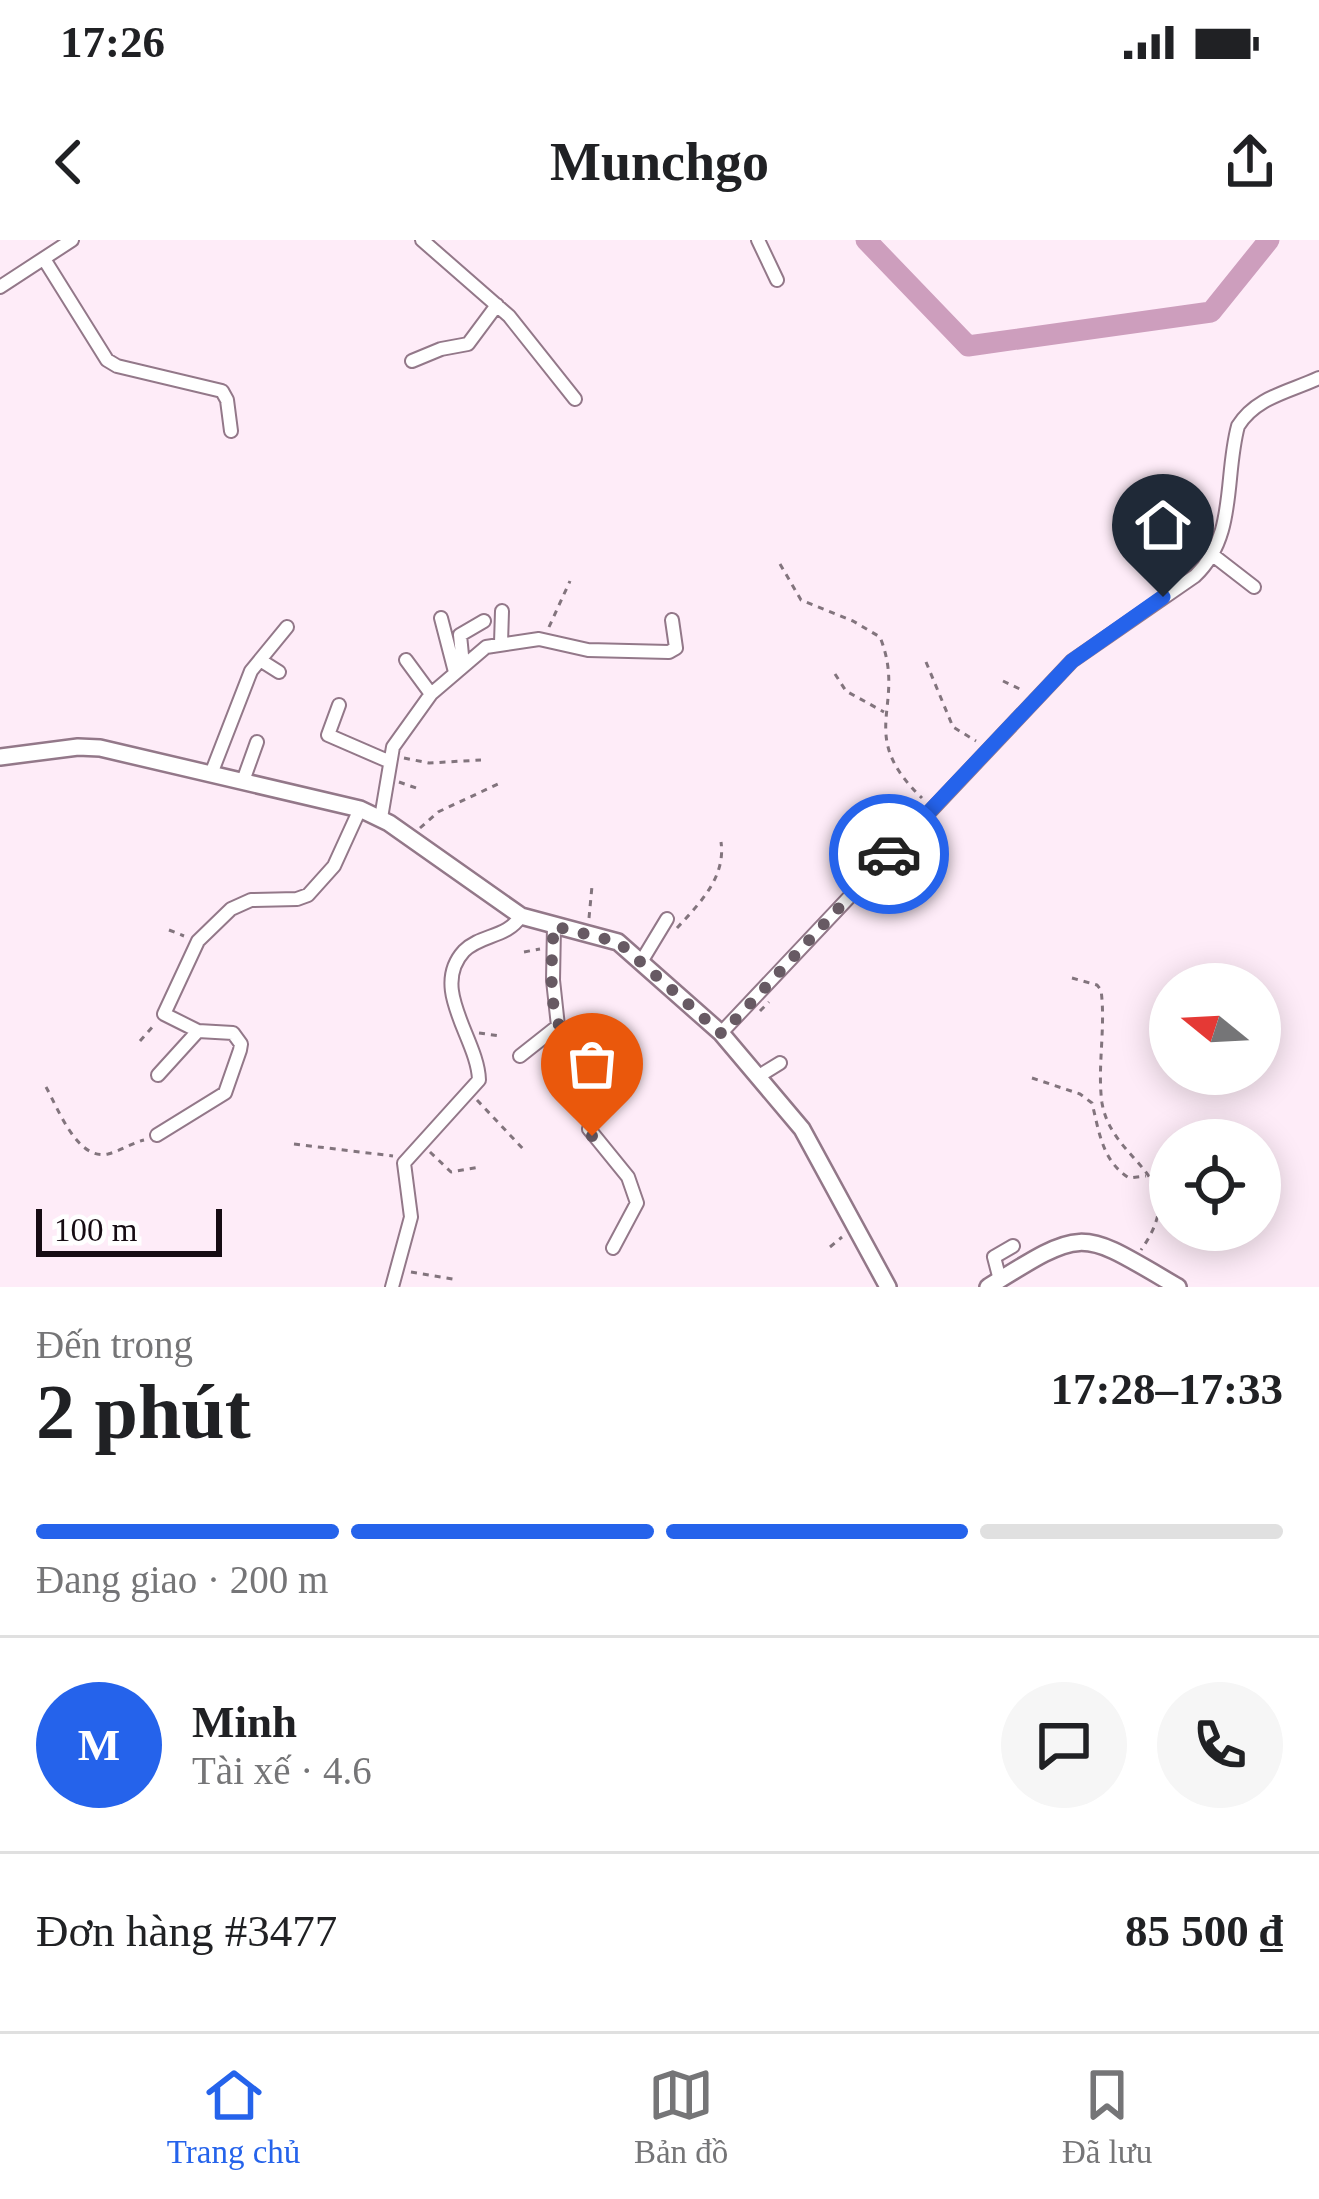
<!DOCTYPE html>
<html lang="vi">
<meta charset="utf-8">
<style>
body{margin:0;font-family:"Times New Roman",serif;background:#f6f6f6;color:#202124;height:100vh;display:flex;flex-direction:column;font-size:45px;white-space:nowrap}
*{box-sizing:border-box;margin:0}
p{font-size:39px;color:#757577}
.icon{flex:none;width:66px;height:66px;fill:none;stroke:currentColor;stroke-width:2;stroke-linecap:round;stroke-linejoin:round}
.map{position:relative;height:1047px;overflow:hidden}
.sheet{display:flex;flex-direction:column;background:#fff;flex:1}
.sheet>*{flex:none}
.needle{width:78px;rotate:288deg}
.controls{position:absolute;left:1149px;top:723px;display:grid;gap:24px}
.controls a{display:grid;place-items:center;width:132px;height:132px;border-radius:50%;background:#fff;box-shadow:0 6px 30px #0003;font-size:60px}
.scale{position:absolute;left:36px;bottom:30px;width:186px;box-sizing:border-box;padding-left:12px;border:6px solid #160c13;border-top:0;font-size:33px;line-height:42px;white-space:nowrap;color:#160c13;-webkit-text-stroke:9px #fff;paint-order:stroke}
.pin{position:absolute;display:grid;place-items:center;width:102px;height:102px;color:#fff;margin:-123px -51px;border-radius:50% 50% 50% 0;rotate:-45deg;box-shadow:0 0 12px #0007}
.pin .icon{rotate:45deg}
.courier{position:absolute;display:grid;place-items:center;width:120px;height:120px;margin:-60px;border:9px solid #2563eb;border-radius:50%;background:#fff;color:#222;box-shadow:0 3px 15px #0007}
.headline em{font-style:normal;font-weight:700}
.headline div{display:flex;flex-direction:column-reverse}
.headline{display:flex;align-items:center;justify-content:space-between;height:204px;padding:0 36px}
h1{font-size:78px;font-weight:700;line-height:90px}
.bar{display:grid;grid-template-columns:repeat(4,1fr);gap:18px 12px;align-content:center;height:144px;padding:0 36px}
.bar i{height:15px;border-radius:9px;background:#e0e0e0}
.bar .current{background:#2563eb}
.bar p{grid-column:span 4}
.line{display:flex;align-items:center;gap:30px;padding:0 36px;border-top:3px solid #e0e0e0}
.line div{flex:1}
.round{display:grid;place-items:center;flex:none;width:126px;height:126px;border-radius:63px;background:#f6f6f6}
.status{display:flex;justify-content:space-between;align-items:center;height:84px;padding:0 60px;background:#fff;direction:ltr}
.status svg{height:33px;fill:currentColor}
header{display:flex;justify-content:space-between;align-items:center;height:156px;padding:0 36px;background:#fff;font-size:54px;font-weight:700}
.tabs{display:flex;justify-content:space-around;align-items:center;height:168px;border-top:3px solid #e0e0e0;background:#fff;font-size:33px;color:#757577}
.tabs a{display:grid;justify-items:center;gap:6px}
.tabs .current{color:#2563eb}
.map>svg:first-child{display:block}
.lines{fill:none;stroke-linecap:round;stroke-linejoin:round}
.river{stroke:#cd9ebd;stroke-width:21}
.minor-casing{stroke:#937889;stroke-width:16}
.major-casing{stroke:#937889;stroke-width:20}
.path{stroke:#82747d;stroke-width:3;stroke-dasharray:6 6;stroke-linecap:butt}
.minor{stroke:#fff;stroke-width:12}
.major{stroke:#fff;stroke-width:15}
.done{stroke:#675a63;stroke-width:12;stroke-dasharray:0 21.6}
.route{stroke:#2563eb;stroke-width:15}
</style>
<div class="status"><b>17:26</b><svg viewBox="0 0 49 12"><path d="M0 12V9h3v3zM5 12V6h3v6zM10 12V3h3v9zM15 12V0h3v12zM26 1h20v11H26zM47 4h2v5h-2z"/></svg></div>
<header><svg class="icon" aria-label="back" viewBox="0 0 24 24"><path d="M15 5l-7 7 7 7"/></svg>Munchgo<svg class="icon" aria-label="share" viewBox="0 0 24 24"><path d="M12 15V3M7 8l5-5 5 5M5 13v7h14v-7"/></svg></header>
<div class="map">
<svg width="1319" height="1047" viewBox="0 0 1319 1047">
<rect width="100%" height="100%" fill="#feecf8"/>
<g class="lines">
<path class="river" d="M866,0L968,106L1211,72L1269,0"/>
<g class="minor-casing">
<path id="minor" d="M422,0L509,76L575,159
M758,0L777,40
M44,19L107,120L117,126L222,151L227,160L231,191
M0,47L72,0
M412,121L441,109L468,104L497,65
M1214,316L1254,347
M441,378L455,432
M501,403L502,371
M260,420L279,432
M406,420L431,454
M463,425L460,395L484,381
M339,465L328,495L388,521
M211,534L251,431L287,387
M243,541L257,502
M381,578L393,507L431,454L486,407L539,399L588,410L669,412L676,408L672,380
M554,686L553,740L558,786
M641,722L667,679
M721,793L1072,421L1195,336C1237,296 1224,238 1238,186C1256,157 1289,152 1319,138
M520,816L558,786L599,828L603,850L589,889L628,937L637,963L613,1008
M158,835L198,791
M759,836L780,823
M157,895L225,853L240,810L241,804L233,793L198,791L164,774L198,701L231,669L251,660L297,659L308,655L334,626L360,569
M1000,1040L994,1017L1013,1006
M392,1047L411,977L404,923L479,840C478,799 429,749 464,711C481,694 507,698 521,676"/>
</g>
<g class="major-casing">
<path id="major" d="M0,517L78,507L100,508L360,569L389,583L521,676L618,702L721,793L802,889L888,1047
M988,1047C1086,986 1079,989 1178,1047"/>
</g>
<path class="path" d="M1144,283L1164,299L1189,297L1202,300
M780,324L801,360L853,381L880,397C908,467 854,493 922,558
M549,387L570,341
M926,422L953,487L976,501
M835,434L846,451L884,472
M1003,441L1024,451
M404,518L429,523L481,520
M399,542L419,549
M420,588L438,572L498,544
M589,678L592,646
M677,688C700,663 726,637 721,602
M169,690L184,696
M524,712L540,709
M1072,738L1097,745L1101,750C1106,787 1097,827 1102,863C1113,926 1194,934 1141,1010
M760,771L769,762
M479,793L500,796
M140,801L155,784
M556,834L557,806
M1032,838L1080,854L1092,863C1099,891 1102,921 1129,938L1146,936
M46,847C58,868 77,921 108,914C120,911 132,903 144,900
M477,860L525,911
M294,904L393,916
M430,912L451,932L480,927
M830,1007L842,997
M411,1032L453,1039"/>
<use href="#minor" class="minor"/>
<use href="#major" class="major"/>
</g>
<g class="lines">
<path class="done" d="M592,896C586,875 605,863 602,842C599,817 575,808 562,790C547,770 552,711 554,686L618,702L722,794L889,614"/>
<path class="route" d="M889,614L1072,421L1163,357"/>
</g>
</svg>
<div class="controls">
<a><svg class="needle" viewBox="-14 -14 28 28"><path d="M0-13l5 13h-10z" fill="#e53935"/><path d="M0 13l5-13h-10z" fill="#757577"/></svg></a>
<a><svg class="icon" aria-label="locate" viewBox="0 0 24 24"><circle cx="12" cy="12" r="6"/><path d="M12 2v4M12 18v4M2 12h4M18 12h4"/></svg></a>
</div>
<div class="scale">100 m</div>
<div class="pin" style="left:592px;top:896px;background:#ea580c"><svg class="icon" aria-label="bag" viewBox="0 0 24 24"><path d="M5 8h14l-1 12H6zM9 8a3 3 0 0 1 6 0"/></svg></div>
<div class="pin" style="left:1163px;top:357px;background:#1f2937"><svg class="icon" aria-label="home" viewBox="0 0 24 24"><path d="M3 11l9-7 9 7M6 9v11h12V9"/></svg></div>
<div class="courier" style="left:889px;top:614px"><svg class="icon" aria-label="car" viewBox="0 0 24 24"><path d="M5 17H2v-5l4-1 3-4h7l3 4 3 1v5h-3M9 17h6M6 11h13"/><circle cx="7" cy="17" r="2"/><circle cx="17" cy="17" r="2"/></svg></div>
</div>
<section class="sheet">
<div class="headline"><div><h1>2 phút</h1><p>Đến trong</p></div><em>17:28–17:33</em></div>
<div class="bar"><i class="current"></i><i class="current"></i><i class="current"></i><i></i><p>Đang giao · 200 m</p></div>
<div class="line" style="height:216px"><b class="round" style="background:#2563eb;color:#fff">M</b><div><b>Minh</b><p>Tài xế · 4.6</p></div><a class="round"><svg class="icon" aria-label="chat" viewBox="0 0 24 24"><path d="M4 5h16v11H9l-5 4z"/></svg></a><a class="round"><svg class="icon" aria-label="phone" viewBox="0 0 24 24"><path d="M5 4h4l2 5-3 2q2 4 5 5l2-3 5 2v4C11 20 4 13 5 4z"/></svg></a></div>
<div class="line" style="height:156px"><div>Đơn hàng #3477</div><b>85 500 ₫</b></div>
</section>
<nav class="tabs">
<a class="current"><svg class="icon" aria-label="home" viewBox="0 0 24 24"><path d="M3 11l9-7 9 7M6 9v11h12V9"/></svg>Trang chủ</a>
<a><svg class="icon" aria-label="map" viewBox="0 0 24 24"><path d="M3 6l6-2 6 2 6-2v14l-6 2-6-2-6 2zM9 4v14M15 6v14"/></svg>Bản đồ</a>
<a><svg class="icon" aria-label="saved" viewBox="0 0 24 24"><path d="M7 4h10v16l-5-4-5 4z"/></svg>Đã lưu</a>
</nav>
